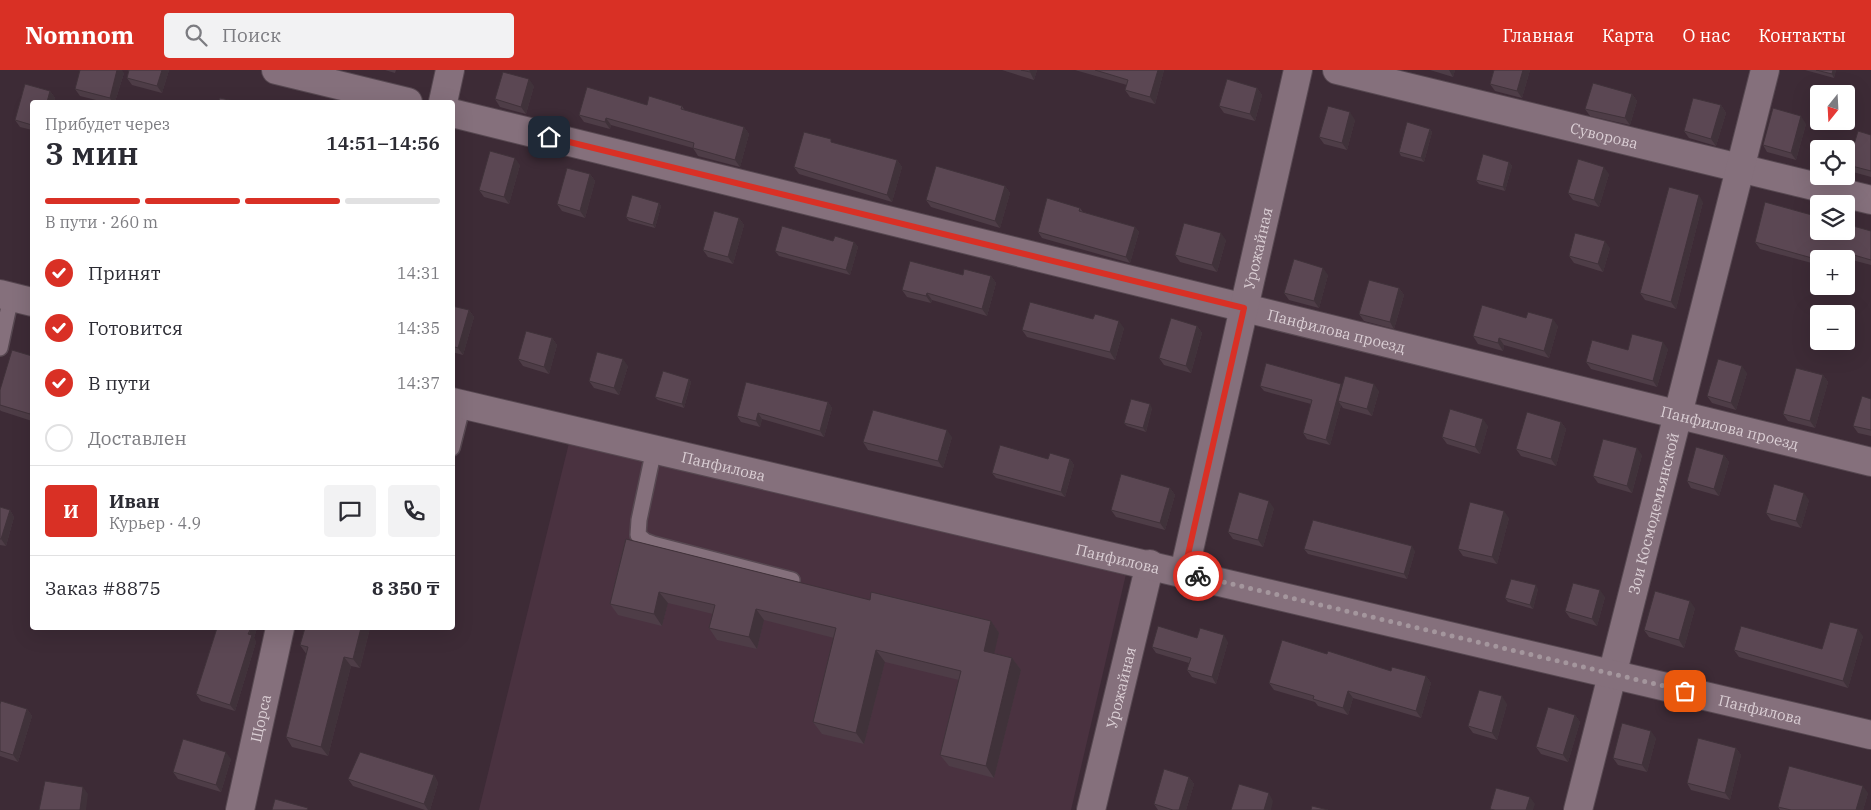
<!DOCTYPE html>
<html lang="ru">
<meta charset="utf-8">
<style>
body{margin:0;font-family:"IBM Plex Serif",serif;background:#f2f2f3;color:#2b2b33;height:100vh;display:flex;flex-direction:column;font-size:19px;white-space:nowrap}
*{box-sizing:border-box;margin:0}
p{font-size:16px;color:#7c7c81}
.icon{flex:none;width:28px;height:28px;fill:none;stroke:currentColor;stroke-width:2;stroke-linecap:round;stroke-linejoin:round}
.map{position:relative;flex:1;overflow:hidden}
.panel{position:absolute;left:30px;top:30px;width:425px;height:530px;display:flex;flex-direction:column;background:#fff;border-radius:5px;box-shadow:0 5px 20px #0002}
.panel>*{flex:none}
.needle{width:32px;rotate:198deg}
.controls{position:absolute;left:1810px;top:15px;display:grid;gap:10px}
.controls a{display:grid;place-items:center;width:45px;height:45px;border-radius:5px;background:#fff;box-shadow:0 5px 20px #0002;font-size:25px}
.pin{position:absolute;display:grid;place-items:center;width:42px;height:42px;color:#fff;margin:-21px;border-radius:10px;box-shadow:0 2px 8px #0006}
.courier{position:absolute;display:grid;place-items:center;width:50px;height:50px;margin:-25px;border:4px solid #d93025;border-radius:50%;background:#fff;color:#222;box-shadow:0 1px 6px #0007}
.head em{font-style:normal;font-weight:600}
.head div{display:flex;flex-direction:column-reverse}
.head{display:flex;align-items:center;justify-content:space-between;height:85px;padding:0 15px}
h1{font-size:32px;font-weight:600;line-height:38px}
.bar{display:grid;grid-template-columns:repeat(4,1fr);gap:8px 5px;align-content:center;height:60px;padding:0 15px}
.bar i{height:6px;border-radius:4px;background:#e1e1e2}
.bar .active{background:#d93025}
.bar p{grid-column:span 4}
.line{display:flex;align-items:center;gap:12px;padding:0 15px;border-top:1px solid #e1e1e2}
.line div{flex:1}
.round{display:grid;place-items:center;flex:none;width:52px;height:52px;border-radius:5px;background:#f2f2f3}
ol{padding:0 15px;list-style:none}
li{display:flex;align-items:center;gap:15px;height:55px}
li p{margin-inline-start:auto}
li .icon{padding:5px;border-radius:50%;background:#d93025;color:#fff;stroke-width:4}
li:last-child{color:#7c7c81}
li i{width:28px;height:28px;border:2px solid #e1e1e2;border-radius:50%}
header{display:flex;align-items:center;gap:30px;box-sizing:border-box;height:70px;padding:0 25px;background:#d93025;color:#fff}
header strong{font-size:24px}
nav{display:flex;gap:28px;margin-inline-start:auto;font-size:18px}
.search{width:350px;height:45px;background:#f2f2f3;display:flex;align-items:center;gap:12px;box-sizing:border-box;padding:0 18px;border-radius:5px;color:#7c7c81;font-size:19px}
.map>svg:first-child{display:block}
.built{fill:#4a3240}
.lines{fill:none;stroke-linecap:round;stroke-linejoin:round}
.service-casing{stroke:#574851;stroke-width:18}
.minor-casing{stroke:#574851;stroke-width:30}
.tertiary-casing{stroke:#574851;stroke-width:30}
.service{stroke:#85707c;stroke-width:15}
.minor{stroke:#85707c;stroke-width:28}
.tertiary{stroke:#85707c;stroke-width:28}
.wall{fill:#4e3d47}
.shaded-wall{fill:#40323a}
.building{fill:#5b4753;stroke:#40323a}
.done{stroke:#a4969d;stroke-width:5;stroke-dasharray:0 9}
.route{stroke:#d93025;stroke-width:6}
.labels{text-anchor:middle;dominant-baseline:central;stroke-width:5;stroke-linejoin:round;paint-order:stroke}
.street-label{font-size:15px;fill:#dbcfd5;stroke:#1f161b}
</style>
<header>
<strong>Nomnom</strong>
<div class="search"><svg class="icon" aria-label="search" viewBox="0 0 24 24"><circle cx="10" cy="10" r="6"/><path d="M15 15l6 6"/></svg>Поиск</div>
<nav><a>Главная</a><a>Карта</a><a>О нас</a><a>Контакты</a></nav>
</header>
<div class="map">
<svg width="1871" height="740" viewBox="0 0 1871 740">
<rect width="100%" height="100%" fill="#3d2b36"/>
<path class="built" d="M569,373L1126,504L1071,740H479Z"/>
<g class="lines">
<g class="service-casing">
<path id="service" d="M0,278L11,227
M452,378L463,334
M654,379L639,450L638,465L645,471L653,474L792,510"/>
</g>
<g class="minor-casing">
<g id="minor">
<path d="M276,0L408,32"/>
<path id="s1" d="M1337,0L1871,130"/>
<path d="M443,32L450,0"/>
<path id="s2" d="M452,43L1871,392"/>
<path id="s3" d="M1184,502L1298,0"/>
<path id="s4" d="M240,740L280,558"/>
<path id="s5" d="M1091,740L1150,494"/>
<path id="s6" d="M1578,740L1765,0"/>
</g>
</g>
<g class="tertiary-casing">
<g id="tertiary">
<path d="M0,224L32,232"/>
<path id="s7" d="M452,332L1871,665"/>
</g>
</g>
<use href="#service" class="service"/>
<use href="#minor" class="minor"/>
<use href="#tertiary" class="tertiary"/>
</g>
<path class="wall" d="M129,0H169L162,23L132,15L127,8Z
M385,0H396L395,3Z
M1002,0H1037L1034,10Z
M1075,0H1164L1155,34L1130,27L1125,20L1127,15Z
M1430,0H1455L1453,7Z
M1494,0H1530L1522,28L1495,21L1490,14Z
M1805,0H1836L1834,8Z
M124,3L115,32H104L80,26L75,19Z
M25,14L50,21L55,28L54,32H32V60L20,57L15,50Z
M534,16L526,44L500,37L495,29Z
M1257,18L1262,25L1255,51L1224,43L1219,36Z
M1632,24L1637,31L1630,55L1590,46L1585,39Z
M647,35L682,36L685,41L744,57L749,64L740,97L698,86L693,78L611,55L610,59L584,52L579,45Z
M1721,35L1726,43L1716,76L1689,68L1684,61Z
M1355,50L1347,80L1324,74L1319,67Z
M1806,54L1796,90L1767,82L1763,75Z
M1430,59L1432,62L1424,92L1401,86L1399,82Z
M1871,65V107L1853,102L1848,95Z
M834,73L897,90L902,97L892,132L799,104L794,97Z
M1509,92L1512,96L1505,121L1479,114L1476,110Z
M520,95L509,134L484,127L479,120Z
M590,104L595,111L585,148L562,141L557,134Z
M1609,104L1599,137L1573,130L1568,123Z
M1005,116L1010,123L1000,158L931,137L926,130Z
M1703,132L1676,239L1645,230L1640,223Z
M659,133L661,136L655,158L629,151L626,147Z
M1080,138L1083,142L1135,157L1139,162L1130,193L1042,168L1038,162Z
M739,148L744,155L733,194L708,187L703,180Z
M1871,161V195L1852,190L1848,204L1846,203V189H1819V195L1760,179L1755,172Z
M1226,170L1217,202L1180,192L1175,185Z
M833,171L854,172L858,177L850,205L779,186L775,181Z
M1610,178L1603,202L1574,193L1569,186Z
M963,205L991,206L996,213L987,246L932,230L931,233L907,227L902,220Z
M1328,205L1319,238L1289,230L1284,223Z
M1399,218L1404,225L1394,259L1364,251L1359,244Z
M452,236L469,240L474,247L463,285L452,282Z
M1197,256L1202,263L1191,303L1164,295L1159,288Z
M1558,256L1549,288L1504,275L1503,281L1478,274L1473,266Z
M1124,258L1115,290L1027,267L1022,260Z
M552,268L557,275L549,304L523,296L518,289Z
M1668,279L1657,317L1591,299L1586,292L1628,280Z
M32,286V351L1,341L0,340V320Z
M628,296L619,325L594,318L589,311Z
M1747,303L1736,340L1712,333L1707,326Z
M1823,305L1828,312L1815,358L1788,351L1783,344Z
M689,309L691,312L684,338L658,330L655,327Z
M1260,316H1342L1379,321L1372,346L1343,338L1341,335L1330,375L1307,369L1303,363L1311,334L1264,321Z
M1871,329V366L1858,363L1853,356Z
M828,332L832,338L824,367L762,349L760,357L741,352L737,346Z
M1152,338L1146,362L1127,356L1124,353Z
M1561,352L1566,359L1556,396L1521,386L1516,379Z
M1488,356L1480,384L1447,374L1442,367Z
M952,367L943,398L868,380L863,372Z
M1642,385L1632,423L1598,413L1593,406Z
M1724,385L1729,392L1719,426L1691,418L1687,411Z
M1048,389H1070L1074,395L1065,427L996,408L992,403Z
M1170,418L1175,425L1165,460L1116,447L1111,440Z
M1809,430L1801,458L1771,450L1766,443Z
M0,437L10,440L14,447L6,476L0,475Z
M1274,438L1263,477L1233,469L1228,462Z
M1509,448L1497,494L1463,486L1458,479Z
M626,469L870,530L991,551L999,563L994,583L1012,588L1021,600L994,708L949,696L940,685L959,610L885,592L864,674L822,664L813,652L834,568L764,550L757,579L717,570L709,558L713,544L668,533L662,556L618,545L610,534Z
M1304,479L1415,481L1407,509L1308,484Z
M1538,519L1533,539L1508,532L1505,528Z
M1605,527L1597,556L1570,548L1565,541Z
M1695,538L1684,578L1649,567L1644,560Z
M217,558H257L254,568L256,572L235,641L201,631L196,624Z
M305,558H370L360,598L351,596L328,686L292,677L286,667L307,585L300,575Z
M1863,566L1848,618L1739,587L1734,580L1822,579Z
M1197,568L1228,572L1216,614L1192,607L1187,600L1189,593L1156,583L1152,577Z
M1327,584L1391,601L1426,606L1431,613L1421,648L1353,628L1348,645L1318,636L1315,632L1274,620L1269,613Z
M0,634L27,639L32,646L18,692L0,686Z
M1507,634L1497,670L1473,663L1468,656Z
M1575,645L1580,652L1568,692L1541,684L1536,677Z
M1656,668L1647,702L1618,695L1613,688Z
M1736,678L1741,685L1730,730L1691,720L1687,713Z
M231,689L221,722L178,709L173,702Z
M434,705L438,713L430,740H425L353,716L348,709Z
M1189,707L1194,714L1186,740H1158L1154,734Z
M1868,723L1863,740H1780L1778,737Z"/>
<path class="shaded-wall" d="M117,0H122L124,3L115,32H112L110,28Z
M162,0H169L162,23L157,16Z
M1030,0H1037L1034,10L1030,2Z
M1158,0H1164L1155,34L1150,27Z
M1449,0H1455L1453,7Z
M1523,0H1530L1522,28L1517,21Z
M1833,0H1836L1834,8L1832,4Z
M529,9L534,16L526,44L521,37Z
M1257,18L1262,25L1255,51L1250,44Z
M50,21L55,28L54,32H47Z
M1632,24L1637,31L1630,55L1625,48Z
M1721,35L1726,43L1716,76L1711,69Z
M1350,42L1355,50L1347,80L1342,73Z
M1801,46L1806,54L1796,90L1791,83Z
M606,48L611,55L610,59L605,52Z
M744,57L749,64L740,97L735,90Z
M1430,59L1432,62L1424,92L1421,88Z
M515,88L520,95L509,134L504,127Z
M897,90L902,97L892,132L887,125Z
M1509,92L1512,96L1505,121L1503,117Z
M1604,97L1609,104L1599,137L1594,130Z
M590,104L595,111L585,148L580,141Z
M1005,116L1010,123L1000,158L995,151Z
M1699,125L1703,132L1676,239L1671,232Z
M659,133L661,136L655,158L653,155Z
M739,148L744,155L733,194L728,187Z
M1135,157L1139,162L1130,193L1126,187Z
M1221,163L1226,170L1217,202L1212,195Z
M1605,171L1610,178L1603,202L1598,194Z
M854,172L858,177L850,205L846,200Z
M1847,183L1852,190L1848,204L1846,201V189H1845Z
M1323,198L1328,205L1319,238L1314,231Z
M991,206L996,213L987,246L982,239Z
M1399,218L1404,225L1394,259L1390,252Z
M927,223L932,230L931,233L926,226Z
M469,240L474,247L463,285L458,278Z
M1553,249L1558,256L1549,288L1544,281Z
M1119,251L1124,258L1115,290L1110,282Z
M1197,256L1202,263L1191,303L1186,296Z
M552,268L557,275L549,304L544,297Z
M1499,268L1504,275L1503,281L1498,273Z
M1663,272L1668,279L1657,317L1653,311Z
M623,289L628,296L619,325L614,318Z
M1742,296L1747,303L1736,340L1731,333Z
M1823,305L1828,312L1815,358L1810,351Z
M689,309L691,312L684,338L682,334Z
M1341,314L1345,320L1338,331L1341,335L1330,375L1326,370Z
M1374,314L1379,321L1372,346L1367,339Z
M828,332L832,338L824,367L820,361Z
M1150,334L1152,338L1146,362L1143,358Z
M32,337V348L30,344Z
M758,343L762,349L760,357L756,351Z
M1483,349L1488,356L1480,384L1475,377Z
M1561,352L1566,359L1556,396L1551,389Z
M947,360L952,367L943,398L938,391Z
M1637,378L1642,385L1632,423L1627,416Z
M1724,385L1729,392L1719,426L1714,419Z
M1070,389L1074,395L1065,427L1061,422Z
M1170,418L1175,425L1165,460L1160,453Z
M1804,423L1809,430L1801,458L1796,451Z
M1269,431L1274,438L1263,477L1258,470Z
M10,440L14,447L6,476L1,469Z
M1504,441L1509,448L1497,494L1492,487Z
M1412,476L1415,481L1407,509L1404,504Z
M1536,515L1538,519L1533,539L1530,535Z
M1600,520L1605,527L1597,556L1592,549Z
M659,522L668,533L662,556L654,544Z
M1690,531L1695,538L1684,578L1679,570Z
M756,539L764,550L757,579L749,567Z
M991,551L999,563L992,593L984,581Z
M251,558H257L254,568L256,572L235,641L230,635Z
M361,558H370L360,598L353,589Z
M1858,559L1863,566L1848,618L1843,611Z
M1224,565L1228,572L1216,614L1212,607Z
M876,580L885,592L864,674L856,663Z
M344,587L351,596L328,686L321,677Z
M1012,588L1021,600L994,708L986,696Z
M1426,606L1431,613L1421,648L1416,641Z
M1348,621L1353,628L1348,645L1343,638Z
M1502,626L1507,634L1497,670L1492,663Z
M27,639L32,646L18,692L13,685Z
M1575,645L1580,652L1568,692L1563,685Z
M1651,661L1656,668L1647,702L1642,695Z
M1736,678L1741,685L1730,730L1725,723Z
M226,682L231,689L221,722L216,715Z
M434,705L438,713L430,740H428L424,734Z
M1189,707L1194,714L1186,740H1179Z
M1863,716L1868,723L1863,740H1856Z
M83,717L88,724L86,740H80Z
M1269,723L1273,731L1271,740H1264Z
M1530,727L1535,734L1533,740H1526Z"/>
<path class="building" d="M80,0H117L110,28L75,19Z
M129,0H162L157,16L127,8Z
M1021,0H1030V2Z
M1095,0H1158L1150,27L1125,20L1128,10Z
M1494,0H1523L1517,21L1490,14Z
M1816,0H1833L1832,4Z
M503,2L529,9L521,37L495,29Z
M1227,9L1257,18L1250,44L1219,36Z
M1593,13L1632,24L1625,48L1585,39Z
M25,14L50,21L47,32H32V55L15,50Z
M587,17L647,35L649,26L682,36L681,39L744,57L735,90L693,78L694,73L606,48L605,52L579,45Z
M220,28L238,32H218Z
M1693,28L1721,35L1711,69L1684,61Z
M1328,36L1350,42L1342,73L1319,67Z
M1773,38L1801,46L1791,83L1763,75Z
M1407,52L1430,59L1421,88L1399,82Z
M1858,61L1871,65V101L1848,95Z
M804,62L831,69V72L897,90L887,125L794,97Z
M490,81L515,88L504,127L479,120Z
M1483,84L1509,92L1503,117L1476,110Z
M1578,89L1604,97L1594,130L1568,123Z
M936,96L1005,116L995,151L926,130Z
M567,98L590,104L580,141L557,134Z
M1669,117L1699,125L1671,232L1640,223Z
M632,125L659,133L653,155L626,147Z
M1047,128L1080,138L1079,141L1135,157L1126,187L1038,162Z
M1765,132L1819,147V161H1846V154L1871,161V190L1847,183L1845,189H1819V190L1755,172Z
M714,141L739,148L728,187L703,180Z
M1184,153L1221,163L1212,195L1175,185Z
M782,156L833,171L835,166L854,172L846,200L775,181Z
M1575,163L1605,171L1598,194L1569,186Z
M1294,189L1323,198L1314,231L1284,223Z
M910,191L963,205L964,199L991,206L982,239L927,223L926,226L902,220Z
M1369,210L1399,218L1390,252L1359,244Z
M1030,232L1093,249L1095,244L1119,251L1110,282L1022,260Z
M1482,235L1526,248L1528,242L1553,249L1544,281L1499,268L1498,273L1473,266Z
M452,236L469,240L458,278L452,276Z
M1171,248L1197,256L1186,296L1159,288Z
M526,261L552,268L544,297L518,289Z
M1632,264L1663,272L1653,311L1586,292L1592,270L1628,280Z
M12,280L32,286V337L30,344L0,335V320Z
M597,282L623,289L614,318L589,311Z
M1718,289L1742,296L1731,333L1707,326Z
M1266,293L1341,314L1326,370L1303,363L1312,330L1260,316Z
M1796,298L1823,305L1810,351L1783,344Z
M663,301L689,309L682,334L655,327Z
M1345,306L1374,314L1367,339L1338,331Z
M746,312L828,332L820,361L758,343L756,351L737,346Z
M1862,326L1871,329V360L1853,356Z
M1131,329L1150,334L1143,358L1124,353Z
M1450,339L1483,349L1475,377L1442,367Z
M873,340L947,360L938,391L863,372Z
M1527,342L1561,352L1551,389L1516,379Z
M1603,369L1637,378L1627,416L1593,406Z
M1000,375L1048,389L1050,383L1070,389L1061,422L992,403Z
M1696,377L1724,385L1714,419L1687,411Z
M1121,404L1170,418L1160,453L1111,440Z
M1774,414L1804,423L1796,451L1766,443Z
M1239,422L1269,431L1258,470L1228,462Z
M1470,432L1504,441L1492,487L1458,479Z
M0,437L10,440L1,469H0Z
M1313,450L1412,476L1404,504L1304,479Z
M626,469L870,530L871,522L991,551L984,581L1012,588L986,696L940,685L961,601L876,580L856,663L813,652L836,558L756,539L749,567L709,558L715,535L659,522L654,544L610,534Z
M1511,509L1536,515L1530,535L1505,528Z
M1573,513L1600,520L1592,549L1565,541Z
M1655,521L1690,531L1679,570L1644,560Z
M1830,552L1858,559L1843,611L1734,580L1741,556L1822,579Z
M1158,556L1197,568L1200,558L1224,565L1212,607L1187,600L1191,588L1152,577Z
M217,558H251L248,564L252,565L230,635L196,624Z
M305,558H361L353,589L344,587L321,677L286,667L308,577L300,575Z
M1282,570L1327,584L1328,581L1391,601L1392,597L1426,606L1416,641L1348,621L1343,638L1313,629L1314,626L1269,613Z
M1479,620L1502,626L1492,663L1468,656Z
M1,631L27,639L13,685L0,681V634Z
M1548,637L1575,645L1563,685L1536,677Z
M1622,653L1651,661L1642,695L1613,688Z
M1698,668L1736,678L1725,723L1687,713Z
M183,669L226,682L216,715L173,702Z
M360,682L434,705L424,734L348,709Z
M1789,696L1863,716L1856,740H1791L1778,737Z
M1164,699L1189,707L1179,740H1173L1154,734Z
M45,711L83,717L80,740H39Z
M1239,714L1269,723L1264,740H1231Z
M1496,718L1530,727L1526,740H1495L1490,739Z
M275,729L308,738L307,740H272Z
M1312,736L1328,740H1311Z"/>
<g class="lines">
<path class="done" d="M1198,506L1685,621"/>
<path class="route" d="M549,67L1244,238L1184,502L1198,506"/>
</g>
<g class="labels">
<g class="street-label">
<text stroke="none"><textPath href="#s1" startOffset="275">Суворова</textPath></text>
<text stroke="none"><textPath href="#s3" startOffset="332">Урожайная</textPath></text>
<text stroke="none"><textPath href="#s2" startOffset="911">Панфилова проезд</textPath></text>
<text stroke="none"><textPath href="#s2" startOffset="1316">Панфилова проезд</textPath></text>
<text stroke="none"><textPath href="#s7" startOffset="279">Панфилова</textPath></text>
<text stroke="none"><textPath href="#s6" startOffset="306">Зои Космодемьянской</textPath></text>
<text stroke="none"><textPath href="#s7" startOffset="684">Панфилова</textPath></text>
<text stroke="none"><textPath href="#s5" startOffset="126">Урожайная</textPath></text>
<text stroke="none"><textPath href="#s7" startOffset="1344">Панфилова</textPath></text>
<text stroke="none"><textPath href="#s4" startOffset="94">Щорса</textPath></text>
</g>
</g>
</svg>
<div class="controls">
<a><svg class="needle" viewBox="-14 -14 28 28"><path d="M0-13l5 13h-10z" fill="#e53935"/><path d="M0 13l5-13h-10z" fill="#7c7c81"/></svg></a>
<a><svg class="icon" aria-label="locate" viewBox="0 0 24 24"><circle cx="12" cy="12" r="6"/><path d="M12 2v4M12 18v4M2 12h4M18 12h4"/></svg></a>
<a><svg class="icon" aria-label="layers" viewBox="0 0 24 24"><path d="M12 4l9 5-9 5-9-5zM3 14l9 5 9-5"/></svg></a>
<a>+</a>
<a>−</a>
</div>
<div class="pin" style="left:1685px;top:621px;background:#ea580c"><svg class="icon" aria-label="bag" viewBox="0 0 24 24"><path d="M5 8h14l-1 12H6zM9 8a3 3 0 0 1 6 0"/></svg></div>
<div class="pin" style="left:549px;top:67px;background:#1f2937"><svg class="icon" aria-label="home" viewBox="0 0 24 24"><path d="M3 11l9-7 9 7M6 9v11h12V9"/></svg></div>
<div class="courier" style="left:1198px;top:506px"><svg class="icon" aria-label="bike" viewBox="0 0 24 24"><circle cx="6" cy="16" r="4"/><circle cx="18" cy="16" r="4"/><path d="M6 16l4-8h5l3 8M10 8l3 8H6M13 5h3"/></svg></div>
<section class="panel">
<div class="head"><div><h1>3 мин</h1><p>Прибудет через</p></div><em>14:51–14:56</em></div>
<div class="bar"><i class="active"></i><i class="active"></i><i class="active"></i><i></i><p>В пути · 260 m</p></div>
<ol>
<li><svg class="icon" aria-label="check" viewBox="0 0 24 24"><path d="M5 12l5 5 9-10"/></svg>Принят<p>14:31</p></li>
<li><svg class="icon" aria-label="check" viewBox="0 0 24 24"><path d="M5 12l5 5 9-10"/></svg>Готовится<p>14:35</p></li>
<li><svg class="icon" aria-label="check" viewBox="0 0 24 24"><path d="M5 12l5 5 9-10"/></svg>В пути<p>14:37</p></li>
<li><i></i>Доставлен</li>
</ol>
<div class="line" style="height:90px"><b class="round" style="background:#d93025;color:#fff">И</b><div><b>Иван</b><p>Курьер · 4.9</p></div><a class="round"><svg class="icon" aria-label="chat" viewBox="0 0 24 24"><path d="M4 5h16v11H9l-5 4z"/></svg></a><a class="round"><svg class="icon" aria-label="phone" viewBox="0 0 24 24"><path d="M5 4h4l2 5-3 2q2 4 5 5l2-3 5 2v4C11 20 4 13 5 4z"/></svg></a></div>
<div class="line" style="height:65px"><div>Заказ #8875</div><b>8 350 ₸</b></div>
</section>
</div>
